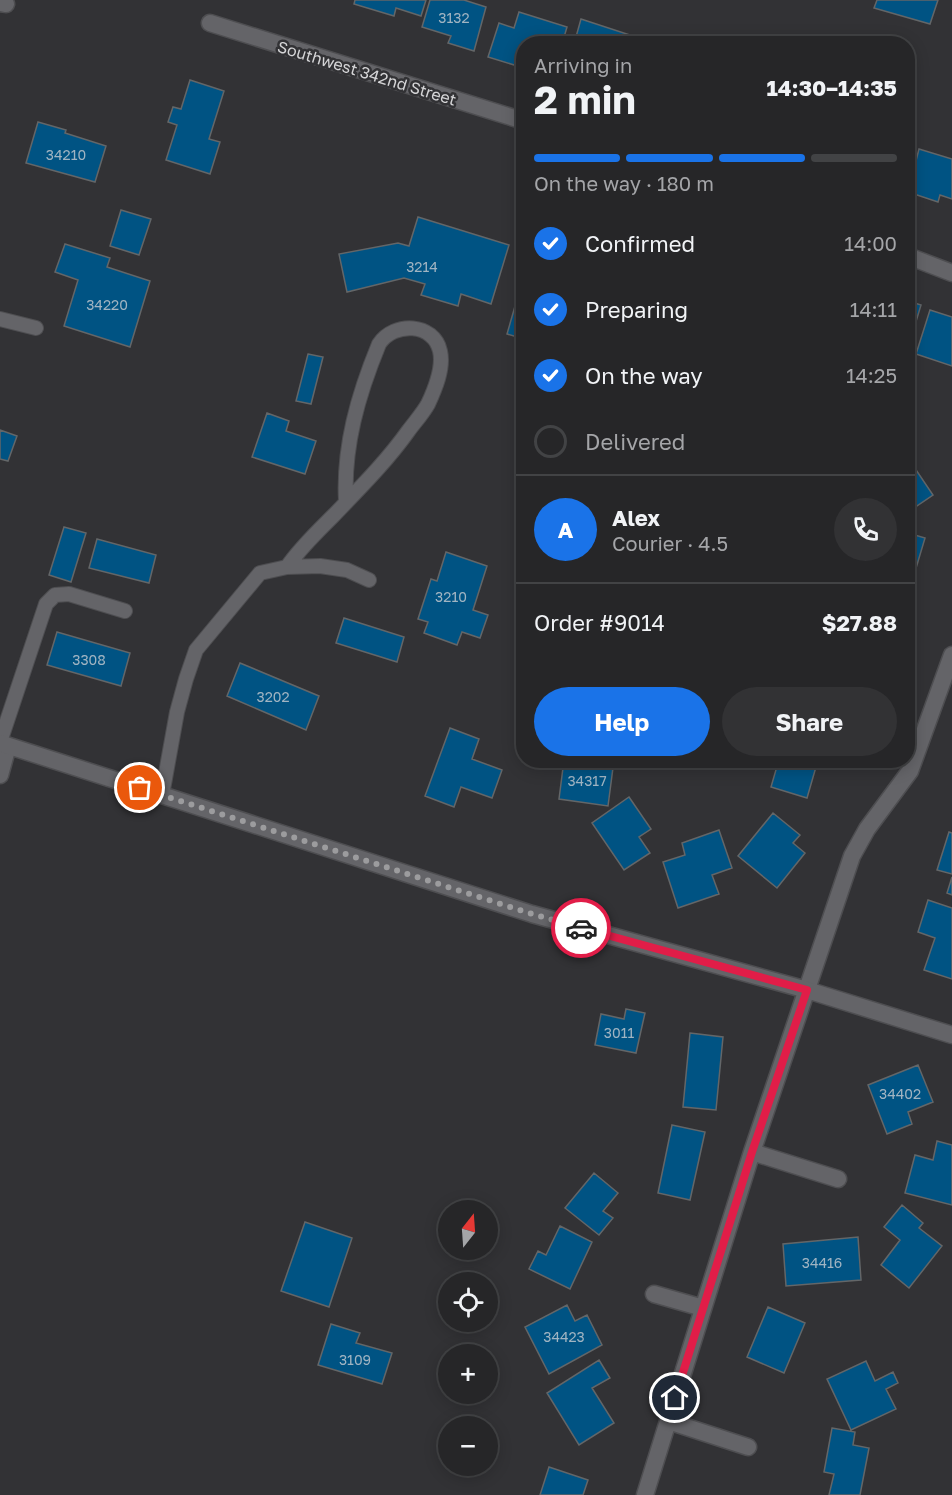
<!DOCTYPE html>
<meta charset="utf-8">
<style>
body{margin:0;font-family:"Golos Text",sans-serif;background:#323234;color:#f1f3f6;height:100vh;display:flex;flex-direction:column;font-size:22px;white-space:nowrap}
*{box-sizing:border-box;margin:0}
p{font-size:20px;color:#a4a5a8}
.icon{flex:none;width:33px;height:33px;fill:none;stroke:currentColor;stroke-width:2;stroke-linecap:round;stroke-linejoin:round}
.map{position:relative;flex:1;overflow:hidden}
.side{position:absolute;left:516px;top:36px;width:399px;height:732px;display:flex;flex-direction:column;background:#262628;border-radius:24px;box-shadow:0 3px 15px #0003,0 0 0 2px #424345}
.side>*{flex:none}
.needle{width:39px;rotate:17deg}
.controls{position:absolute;left:438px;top:1200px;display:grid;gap:12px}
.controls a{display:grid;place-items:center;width:60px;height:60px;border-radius:50%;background:#262628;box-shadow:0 3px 15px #0003,0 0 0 2px #424345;font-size:30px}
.pin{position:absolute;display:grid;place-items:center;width:51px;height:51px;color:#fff;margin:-26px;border:3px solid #fff;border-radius:50%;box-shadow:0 2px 6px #0007}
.courier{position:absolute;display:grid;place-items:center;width:60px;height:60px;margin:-30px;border:4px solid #e11d48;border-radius:50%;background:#fff;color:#222;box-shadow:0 2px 8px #0007}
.headline em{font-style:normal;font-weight:700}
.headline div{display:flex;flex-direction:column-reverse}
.headline{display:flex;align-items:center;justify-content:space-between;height:102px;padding:0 18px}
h1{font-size:39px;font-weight:700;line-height:45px}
.bar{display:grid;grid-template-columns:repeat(4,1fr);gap:9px 6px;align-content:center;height:72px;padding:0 18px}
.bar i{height:8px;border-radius:4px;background:#424345}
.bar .active{background:#1a73e8}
.bar p{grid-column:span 4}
.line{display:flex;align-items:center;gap:15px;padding:0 18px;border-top:2px solid #424345}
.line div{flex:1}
.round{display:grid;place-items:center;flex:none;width:63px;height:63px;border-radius:32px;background:#323234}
ol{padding:0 18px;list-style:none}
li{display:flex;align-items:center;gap:18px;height:66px}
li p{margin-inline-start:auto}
li .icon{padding:6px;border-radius:50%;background:#1a73e8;color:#fff;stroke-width:4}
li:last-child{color:#a4a5a8}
li i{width:33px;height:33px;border:3px solid #424345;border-radius:50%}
.primary-button{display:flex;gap:12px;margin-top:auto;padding:12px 18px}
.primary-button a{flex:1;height:69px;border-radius:36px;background:#1a73e8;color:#fff;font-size:24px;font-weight:700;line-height:69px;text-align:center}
.primary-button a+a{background:#323234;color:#f1f3f6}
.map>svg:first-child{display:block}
.building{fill:#005383;stroke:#636668;stroke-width:1.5}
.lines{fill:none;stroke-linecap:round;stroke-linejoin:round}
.service-casing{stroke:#4e4e51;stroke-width:16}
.minor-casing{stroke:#4e4e51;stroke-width:19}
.tertiary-casing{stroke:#4e4e51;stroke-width:19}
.service{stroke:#646468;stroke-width:14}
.minor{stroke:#646468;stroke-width:16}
.tertiary{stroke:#646468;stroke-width:16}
.done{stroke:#9c9c9e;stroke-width:6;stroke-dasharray:0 10.8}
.route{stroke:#e11d48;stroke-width:8}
.labels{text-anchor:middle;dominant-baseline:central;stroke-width:5;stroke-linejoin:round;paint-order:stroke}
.number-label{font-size:14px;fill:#a0b4c2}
.street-label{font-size:16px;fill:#d5d5d7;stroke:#323235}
</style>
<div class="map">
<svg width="952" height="1495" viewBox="0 0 952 1495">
<rect width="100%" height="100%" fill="#323235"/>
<path class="building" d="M355,0H426L421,16L396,8L394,16L354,4Z
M430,0H464L486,7L474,51L448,43L451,36L422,27Z
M877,0H938L930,24L874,8Z
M519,12L567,27L562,44H524V68L488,57L499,23L514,28Z
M581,19L639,38L637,44H574Z
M190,80L224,91L209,139L220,142L210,174L166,160L177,125L168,122L173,107L181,109Z
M38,122L66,130L65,133L106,146L95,182L26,163Z
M919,149L952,159V199L940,195L938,202L908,192Z
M121,210L151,219L139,255L110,246Z
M418,217L509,245L491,304L461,294L458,306L421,295L425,284L404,278L347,292L339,254L398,243L409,246Z
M65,244L110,258L107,267L150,281L130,347L64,326L78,280L55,272Z
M524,275V339L507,334Z
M908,301L921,305L908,348Z
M930,310L952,317V366L916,354Z
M308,354L323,357L311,404L296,401Z
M267,413L289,421L286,431L316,441L305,474L252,457Z
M0,430L17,436L8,461L0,459Z
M908,458L933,495L908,512Z
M64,527L86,533L71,582L49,575Z
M908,533L925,538L908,595Z
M97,539L156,555L149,583L89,568Z
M446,552L487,566L473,610L488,615L480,638L462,632L457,645L424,633L428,622L418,619L431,579L437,581Z
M344,618L404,637L397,662L336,643Z
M57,632L130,653L121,686L47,665Z
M240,663L319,696L306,730L227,696Z
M450,728L479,739L472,759L502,770L492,798L461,787L454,807L425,796Z
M564,760H614L608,806L559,799Z
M772,760H818L807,798L771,787L778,763Z
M629,797L651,829L639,837L650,853L624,870L592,823Z
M773,813L800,835L793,843L805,853L777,888L738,856Z
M719,830L732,868L712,875L719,894L678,908L663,862L685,855L682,843Z
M949,832L952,833V874L937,870Z
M952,877V895L947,893Z
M928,900L952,908V979L924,970L935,938L918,932Z
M626,1009L645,1013L636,1053L595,1045L601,1014L624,1019Z
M690,1033L723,1037L716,1110L683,1107Z
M918,1065L933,1102L908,1112L912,1124L887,1134L868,1085Z
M672,1125L705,1132L690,1200L658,1193Z
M937,1141L952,1145V1205L905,1193L915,1155L933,1160Z
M594,1173L618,1193L603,1211L613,1218L599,1235L565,1208Z
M902,1205L923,1223L919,1228L942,1246L909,1288L881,1265L900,1240L884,1227Z
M305,1222L352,1238L329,1307L281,1291Z
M560,1226L592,1242L570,1289L529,1269L538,1251L546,1255Z
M858,1237L861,1280L786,1286L783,1244Z
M567,1305L575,1321L587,1315L602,1345L549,1374L525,1327Z
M768,1307L805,1323L784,1373L747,1357Z
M331,1324L360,1333L356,1343L392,1353L382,1384L318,1365Z
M599,1360L610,1378L592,1388L614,1423L579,1445L547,1393Z
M866,1361L875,1381L893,1372L898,1383L886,1389L896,1409L851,1430L827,1379Z
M832,1428L855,1432L853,1445L869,1448L860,1495H829L834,1474L824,1472Z
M549,1467L588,1480L583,1495H540Z"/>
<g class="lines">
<g class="service-casing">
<path id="service" d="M0,319L36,328
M287,567C300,548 317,532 333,516C360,488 387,461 409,430C415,422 423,413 428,404C435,389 444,368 440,351C434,323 394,321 379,344C358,395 343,447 346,502
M0,742L46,604L55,595L69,594L125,611
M162,795L177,712L186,679L196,650L260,573L287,567L320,566L347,570L369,580"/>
</g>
<g class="minor-casing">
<path id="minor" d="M0,3L6,4
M210,23L524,121
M908,256L952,273
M0,775L8,746
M752,1152L838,1179
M654,1294L703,1308
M668,1421L748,1447
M645,1495L752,1152L852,856L867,829L910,771L952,655"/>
</g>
<g class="tertiary-casing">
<path id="tertiary" d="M0,743L532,914L807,990L952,1035"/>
</g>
<use href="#service" class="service"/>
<use href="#minor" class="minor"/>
<use href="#tertiary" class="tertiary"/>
</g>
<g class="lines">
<path class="done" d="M140,788L532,914L581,928"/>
<path class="route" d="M581,928L807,990L752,1152L675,1398"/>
</g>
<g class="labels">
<g class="number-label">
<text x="454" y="17">3132</text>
<text x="66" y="154">34210</text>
<text x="422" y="266">3214</text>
<text x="107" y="304">34220</text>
<text x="451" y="596">3210</text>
<text x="89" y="659">3308</text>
<text x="273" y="696">3202</text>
<text x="587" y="780">34317</text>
<text x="619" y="1032">3011</text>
<text x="900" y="1093">34402</text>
<text x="822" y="1262">34416</text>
<text x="564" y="1336">34423</text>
<text x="355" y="1359">3109</text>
</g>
<g class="street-label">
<text transform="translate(367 73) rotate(17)">Southwest 342nd Street</text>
</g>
</g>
</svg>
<div class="controls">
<a><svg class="needle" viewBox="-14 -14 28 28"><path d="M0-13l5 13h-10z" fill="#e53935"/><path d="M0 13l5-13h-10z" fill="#a4a5a8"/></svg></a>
<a><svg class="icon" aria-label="locate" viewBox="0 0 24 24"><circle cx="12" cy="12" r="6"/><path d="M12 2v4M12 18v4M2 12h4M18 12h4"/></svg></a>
<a>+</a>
<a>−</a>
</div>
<div class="pin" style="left:140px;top:788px;background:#ea580c"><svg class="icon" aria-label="bag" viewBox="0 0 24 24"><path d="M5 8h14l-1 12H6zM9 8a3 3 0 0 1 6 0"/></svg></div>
<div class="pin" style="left:675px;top:1398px;background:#1f2937"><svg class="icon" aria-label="home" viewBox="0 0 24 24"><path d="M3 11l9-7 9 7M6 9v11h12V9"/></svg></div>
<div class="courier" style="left:581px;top:928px"><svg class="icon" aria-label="car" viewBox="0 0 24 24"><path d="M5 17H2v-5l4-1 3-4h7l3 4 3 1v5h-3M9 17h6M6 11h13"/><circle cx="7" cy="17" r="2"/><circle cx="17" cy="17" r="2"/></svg></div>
<section class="side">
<div class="headline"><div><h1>2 min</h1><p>Arriving in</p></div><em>14:30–14:35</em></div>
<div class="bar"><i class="active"></i><i class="active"></i><i class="active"></i><i></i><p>On the way · 180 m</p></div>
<ol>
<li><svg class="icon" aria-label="check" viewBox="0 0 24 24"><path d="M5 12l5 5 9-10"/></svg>Confirmed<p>14:00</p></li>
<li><svg class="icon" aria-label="check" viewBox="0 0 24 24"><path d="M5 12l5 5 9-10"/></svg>Preparing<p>14:11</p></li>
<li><svg class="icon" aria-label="check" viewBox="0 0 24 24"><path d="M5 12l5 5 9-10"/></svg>On the way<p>14:25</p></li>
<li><i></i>Delivered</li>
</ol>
<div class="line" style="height:108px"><b class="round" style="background:#1a73e8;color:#fff">A</b><div><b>Alex</b><p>Courier · 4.5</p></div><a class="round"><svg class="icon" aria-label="phone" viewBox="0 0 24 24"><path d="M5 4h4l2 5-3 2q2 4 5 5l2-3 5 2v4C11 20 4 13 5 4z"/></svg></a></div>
<div class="line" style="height:78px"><div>Order #9014</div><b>$27.88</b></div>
<div class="primary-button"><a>Help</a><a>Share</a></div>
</section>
</div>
